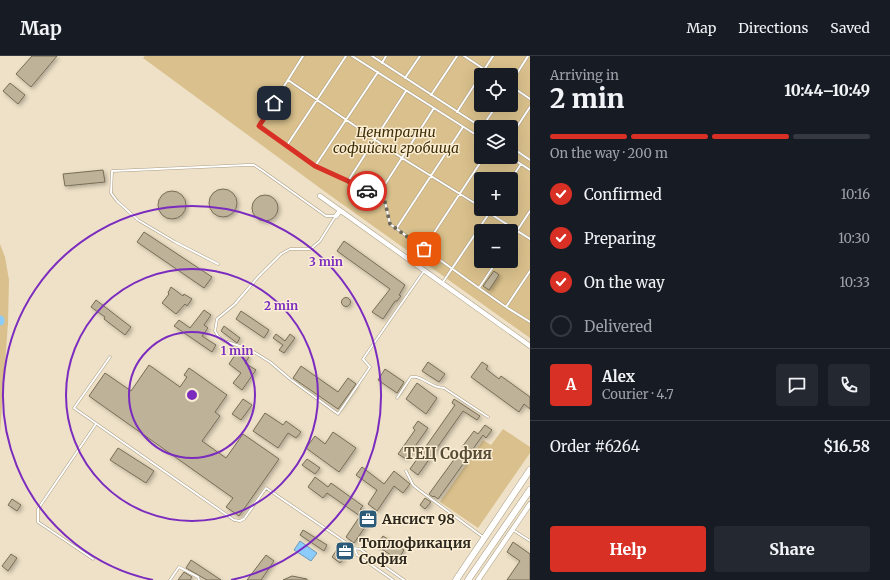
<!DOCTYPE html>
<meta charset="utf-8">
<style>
body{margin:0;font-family:Merriweather,serif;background:#242831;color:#f1f3f6;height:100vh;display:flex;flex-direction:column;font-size:15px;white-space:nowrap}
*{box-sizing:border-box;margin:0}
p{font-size:13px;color:#9ea1a6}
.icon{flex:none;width:22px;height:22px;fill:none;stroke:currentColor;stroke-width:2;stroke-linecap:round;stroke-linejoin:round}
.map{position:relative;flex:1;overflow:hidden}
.sheet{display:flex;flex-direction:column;background:#171b24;width:360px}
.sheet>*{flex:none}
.controls{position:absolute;left:474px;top:12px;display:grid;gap:8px}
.controls a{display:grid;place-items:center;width:44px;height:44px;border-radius:4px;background:#171b24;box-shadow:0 4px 16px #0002;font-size:20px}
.pin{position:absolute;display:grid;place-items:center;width:34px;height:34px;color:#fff;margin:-17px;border-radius:8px;box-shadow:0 2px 6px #0006}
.courier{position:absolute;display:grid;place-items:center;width:40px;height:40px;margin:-20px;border:3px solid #d93025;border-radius:50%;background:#fff;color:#222;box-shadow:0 1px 5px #0007}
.overview em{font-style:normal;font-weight:800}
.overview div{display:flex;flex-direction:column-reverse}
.overview{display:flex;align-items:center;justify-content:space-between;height:68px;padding:0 20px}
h1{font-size:26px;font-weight:800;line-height:30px}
.bar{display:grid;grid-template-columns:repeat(4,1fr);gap:6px 4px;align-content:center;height:48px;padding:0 20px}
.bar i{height:5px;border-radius:3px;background:#363941}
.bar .selected{background:#d93025}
.bar p{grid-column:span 4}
.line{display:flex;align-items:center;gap:10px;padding:0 20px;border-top:1px solid #363941}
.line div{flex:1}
.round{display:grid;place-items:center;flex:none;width:42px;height:42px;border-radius:4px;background:#242831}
ol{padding:0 20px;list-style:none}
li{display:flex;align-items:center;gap:12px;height:44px}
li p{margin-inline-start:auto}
li .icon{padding:4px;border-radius:50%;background:#d93025;color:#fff;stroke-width:4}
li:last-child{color:#9ea1a6}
li i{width:22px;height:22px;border:2px solid #363941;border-radius:50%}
.button{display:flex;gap:8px;margin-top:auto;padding:8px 20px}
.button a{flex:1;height:46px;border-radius:4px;background:#d93025;color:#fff;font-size:16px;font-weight:800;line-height:46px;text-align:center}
.button a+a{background:#242831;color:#f1f3f6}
header{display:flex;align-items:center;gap:24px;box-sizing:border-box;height:56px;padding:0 20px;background:#171b24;border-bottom:1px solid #363941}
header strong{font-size:19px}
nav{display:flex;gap:22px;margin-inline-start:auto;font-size:14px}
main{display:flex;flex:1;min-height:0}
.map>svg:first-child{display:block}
.green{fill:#d9c08c;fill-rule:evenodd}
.water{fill:#8bccfa;stroke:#6e9ab8}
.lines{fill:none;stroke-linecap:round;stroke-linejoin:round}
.river{stroke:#8bccfa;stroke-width:9}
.building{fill:#beb299;stroke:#786d55;filter:url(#shadow)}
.service-casing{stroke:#a99d84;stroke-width:3}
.minor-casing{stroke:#a99d84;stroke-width:5.5}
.secondary-casing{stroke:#a99d84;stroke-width:7}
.service{stroke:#fff;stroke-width:2}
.minor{stroke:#fff;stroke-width:4.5}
.secondary{stroke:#fff;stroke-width:6}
.done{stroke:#6f6858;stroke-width:4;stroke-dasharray:0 7.2}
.route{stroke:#d93025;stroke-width:5}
.ring{fill:none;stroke:#7b2cbf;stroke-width:2}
.labels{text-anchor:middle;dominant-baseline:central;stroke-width:3;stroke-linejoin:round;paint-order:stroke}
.park-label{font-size:14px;font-style:italic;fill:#3e2e05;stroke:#fbeed4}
.poi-label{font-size:14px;font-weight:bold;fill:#2b271d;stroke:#fbeed4;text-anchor:start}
.neighbourhood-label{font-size:15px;font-weight:bold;fill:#564c35;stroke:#fbeed4}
.centre{fill:#7b2cbf;stroke:#fbeed4;stroke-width:2}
.ring-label{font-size:12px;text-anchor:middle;font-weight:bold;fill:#7b2cbf;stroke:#fbeed4;stroke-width:3;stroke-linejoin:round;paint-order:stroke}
</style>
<header>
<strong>Map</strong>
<nav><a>Map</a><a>Directions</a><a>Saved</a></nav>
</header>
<main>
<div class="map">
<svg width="530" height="524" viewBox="0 0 530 524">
<defs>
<filter id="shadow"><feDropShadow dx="2" dy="2" stdDeviation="2" flood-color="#0004"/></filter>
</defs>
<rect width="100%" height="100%" fill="#eee1c7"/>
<path class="green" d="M145,0H530V282L324,135L143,2ZM481,19H511V49H481ZM481,71H511V101H481ZM481,123H511V153H481ZM481,175H511V205H481Z
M0,188L5,201L9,224L8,267L0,377Z
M503,373L530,391V397L478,472L440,446L483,384L491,389Z"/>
<path class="water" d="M300,485L317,497L311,505L294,494Z"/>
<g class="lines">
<path class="river" d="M0,264V265"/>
</g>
<path class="building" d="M32,0H57L31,31L16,18Z
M10,27L25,39L18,48L3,35Z
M103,114L105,126L65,130L63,118Z
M209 147a14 14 0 1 1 28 0a14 14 0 1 1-28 0Z
M158 149a14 14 0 1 1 28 0a14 14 0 1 1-28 0Z
M252 152a13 13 0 1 1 26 0a13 13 0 1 1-26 0Z
M144,176L212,221L204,232L137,186Z
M344,185L405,229L399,239L401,240L397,245H395L383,263L372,256L390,233L337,195Z
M494,215L499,219L489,234L483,230Z
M171,231L183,240L184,238L192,243L187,250L185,248L176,258L162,247L169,238L168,237Z
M341.5 246a4.5 4.5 0 1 1 9 0a4.5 4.5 0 1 1-9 0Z
M96,244L131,271L125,279L104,263L105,261L91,251Z
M204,254L211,259L204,269L208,272L202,280L216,289L212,296L174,270L179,264L190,272Z
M241,255L269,274L264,282L236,263Z
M224,270L240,282L237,287L221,275Z
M276,278L285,285L290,278L295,282L284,297L279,294L283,289L273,282Z
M239,293L249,301L245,307L256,314L242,334L233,327L241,317L229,308Z
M428,306L445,318L439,326L422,315Z
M482,306L488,310L486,313L499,323L501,320L530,341V353L524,348L519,356L471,321Z
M149,309L180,331L187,321L184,319L189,312L227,339L215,356L220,360L202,385L226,402L243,378L279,403L239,460L226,451L233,442L89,340L105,317L131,335Z
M301,310L338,336L348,322L356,328L338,353L293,322Z
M385,313L404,326L397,337L378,324Z
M417,327L437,342L426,358L406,343Z
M243,343L252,349L241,364L232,358Z
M454,343L480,360L477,364L463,355L418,419L410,413L455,349L452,347Z
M265,357L283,369L286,365L301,376L296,382L288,377L278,392L253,375Z
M418,365L428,372L406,403L398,398L415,374L413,372Z
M485,369L492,374L486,382L483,379L470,397L462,391L474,375L478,378Z
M333,376L356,392L339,416L306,392L315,380L325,388Z
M118,392L154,415L146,427L110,404Z
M458,398L466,404L438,443L434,440L433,441L429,438Z
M307,403L320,412L315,418L302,409Z
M362,411L384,428L394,415L410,428L403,437L394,430L377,455L368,448L377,434L356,419Z
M315,421L328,431L331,427L363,450L360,453L372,461L354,487L346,481L360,460L327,437L323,442L308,431Z
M425,442L431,446L425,453L420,449Z
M12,443L21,449L17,455L8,449Z
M303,474L327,489L324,495L300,479Z
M383,480L404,494L398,504L376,489Z
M513,486L530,498V524H507L520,505L507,496Z
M340,489L349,495L340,507L332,501Z
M11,498L17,502L8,515L2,510Z
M266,499L274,505L261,524H247Z
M191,504L221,524H207L186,512Z
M184,516L192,521L190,524H178Z
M292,520L307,523V524H283Z"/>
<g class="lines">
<g class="service-casing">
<path id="service" d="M303,0L259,70L315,110L348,125L363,136L382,133
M352,0L481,82
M372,0L481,71
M464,0L493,19
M382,7L386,0
M405,22L420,0
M288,24L402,102L481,151
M511,27L528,0
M511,30L530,43
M431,39L457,0
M434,52L382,133L390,168L479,232
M457,56L493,0
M482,71L497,49
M511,80L530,51
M287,89L346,0
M511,91L530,104
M510,101L530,114
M315,110L378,16
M511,123L521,108
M348,125L406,35
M483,153L530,183
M335,161L320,185L313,191L310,193H290L281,198L258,221L235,248L217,263L215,275L218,280L224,285L249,293L270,306L290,323L338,358L370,311L363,303L424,215
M396,173L463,71
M511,184L530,155
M424,192L484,101
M497,205L479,232L506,251L530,215
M218,208L175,186L138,164L117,145L111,137L112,115L247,109H254L263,115L326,160H335
M443,226L492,153
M506,251L530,266
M110,301L74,352L234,464L240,465L244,463L266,432L354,492
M397,342L411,321C423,319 430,332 444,332L488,361
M406,415L413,429L419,434L483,481
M513,474L530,485
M93,503L38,466V453L96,368
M170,524L179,511L198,521L199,524
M393,524L357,499L354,492L360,493L404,524"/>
</g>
<g class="minor-casing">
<path id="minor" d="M320,140L530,290
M336,160L340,155
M478,524L530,448"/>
</g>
<g class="secondary-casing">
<path id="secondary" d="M456,524L530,414
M468,524L530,434"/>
</g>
<use href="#service" class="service"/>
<use href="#minor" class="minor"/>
<use href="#secondary" class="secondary"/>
</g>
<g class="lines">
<path class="done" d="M367,135L382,133L390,168L424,193"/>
<path class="route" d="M274,47L259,70L315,110L348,125L363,136L367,135"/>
</g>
<g class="ring">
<circle cx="192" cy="339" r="63"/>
<circle cx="192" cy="339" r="126"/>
<path d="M153 524A189 189 0 1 1 231 524"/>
</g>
<defs>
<g id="office-square" transform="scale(1)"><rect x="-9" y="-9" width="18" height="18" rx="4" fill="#2c5b7a" stroke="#fbeed4"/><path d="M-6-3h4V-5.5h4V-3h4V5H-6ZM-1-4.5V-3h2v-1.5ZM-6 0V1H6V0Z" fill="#fff"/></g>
</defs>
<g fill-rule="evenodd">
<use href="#office-square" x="368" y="463"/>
<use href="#office-square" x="345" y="495"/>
</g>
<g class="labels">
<g class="park-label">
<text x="396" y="76">Централни<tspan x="396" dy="16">софийски гробища</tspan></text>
</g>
<g class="poi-label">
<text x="382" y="463">Ансист 98</text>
<text x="359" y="487">Топлофикация<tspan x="359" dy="16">София</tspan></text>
</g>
<g class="neighbourhood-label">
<text x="448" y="397">ТЕЦ София</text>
</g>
</g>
<circle cx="192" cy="339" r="6" class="centre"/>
<g class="ring-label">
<text x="326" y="210">3 min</text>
<text x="281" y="254">2 min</text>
<text x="237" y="299">1 min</text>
</g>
</svg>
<div class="controls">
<a><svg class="icon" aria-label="locate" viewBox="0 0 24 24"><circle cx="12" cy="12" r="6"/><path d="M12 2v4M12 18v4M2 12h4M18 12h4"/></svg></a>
<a><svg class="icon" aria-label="layers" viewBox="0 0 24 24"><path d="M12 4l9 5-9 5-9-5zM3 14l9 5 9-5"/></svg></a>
<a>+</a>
<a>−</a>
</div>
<div class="pin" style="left:424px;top:193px;background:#ea580c"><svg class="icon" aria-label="bag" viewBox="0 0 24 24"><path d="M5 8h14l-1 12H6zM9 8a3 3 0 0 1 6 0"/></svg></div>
<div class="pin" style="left:274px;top:47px;background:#1f2937"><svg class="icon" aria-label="home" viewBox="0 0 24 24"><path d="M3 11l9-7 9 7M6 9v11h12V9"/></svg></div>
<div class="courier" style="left:367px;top:135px"><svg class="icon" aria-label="car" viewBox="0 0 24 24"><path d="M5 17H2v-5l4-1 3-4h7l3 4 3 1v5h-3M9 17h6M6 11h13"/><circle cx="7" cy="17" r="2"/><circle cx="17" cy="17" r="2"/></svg></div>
</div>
<section class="sheet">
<div class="overview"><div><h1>2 min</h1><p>Arriving in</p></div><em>10:44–10:49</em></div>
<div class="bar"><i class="selected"></i><i class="selected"></i><i class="selected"></i><i></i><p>On the way · 200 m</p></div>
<ol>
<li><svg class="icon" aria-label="check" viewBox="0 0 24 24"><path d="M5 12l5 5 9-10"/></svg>Confirmed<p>10:16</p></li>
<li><svg class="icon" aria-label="check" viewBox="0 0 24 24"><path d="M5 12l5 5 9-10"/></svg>Preparing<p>10:30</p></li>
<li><svg class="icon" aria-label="check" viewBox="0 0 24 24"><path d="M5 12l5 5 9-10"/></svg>On the way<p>10:33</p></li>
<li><i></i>Delivered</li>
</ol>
<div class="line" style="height:72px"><b class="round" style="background:#d93025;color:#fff">A</b><div><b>Alex</b><p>Courier · 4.7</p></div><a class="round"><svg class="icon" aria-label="chat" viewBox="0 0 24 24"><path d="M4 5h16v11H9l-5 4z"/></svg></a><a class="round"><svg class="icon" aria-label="phone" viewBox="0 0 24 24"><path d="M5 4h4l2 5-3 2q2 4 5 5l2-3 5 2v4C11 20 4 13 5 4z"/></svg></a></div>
<div class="line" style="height:52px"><div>Order #6264</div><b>$16.58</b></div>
<div class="button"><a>Help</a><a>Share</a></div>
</section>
</main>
